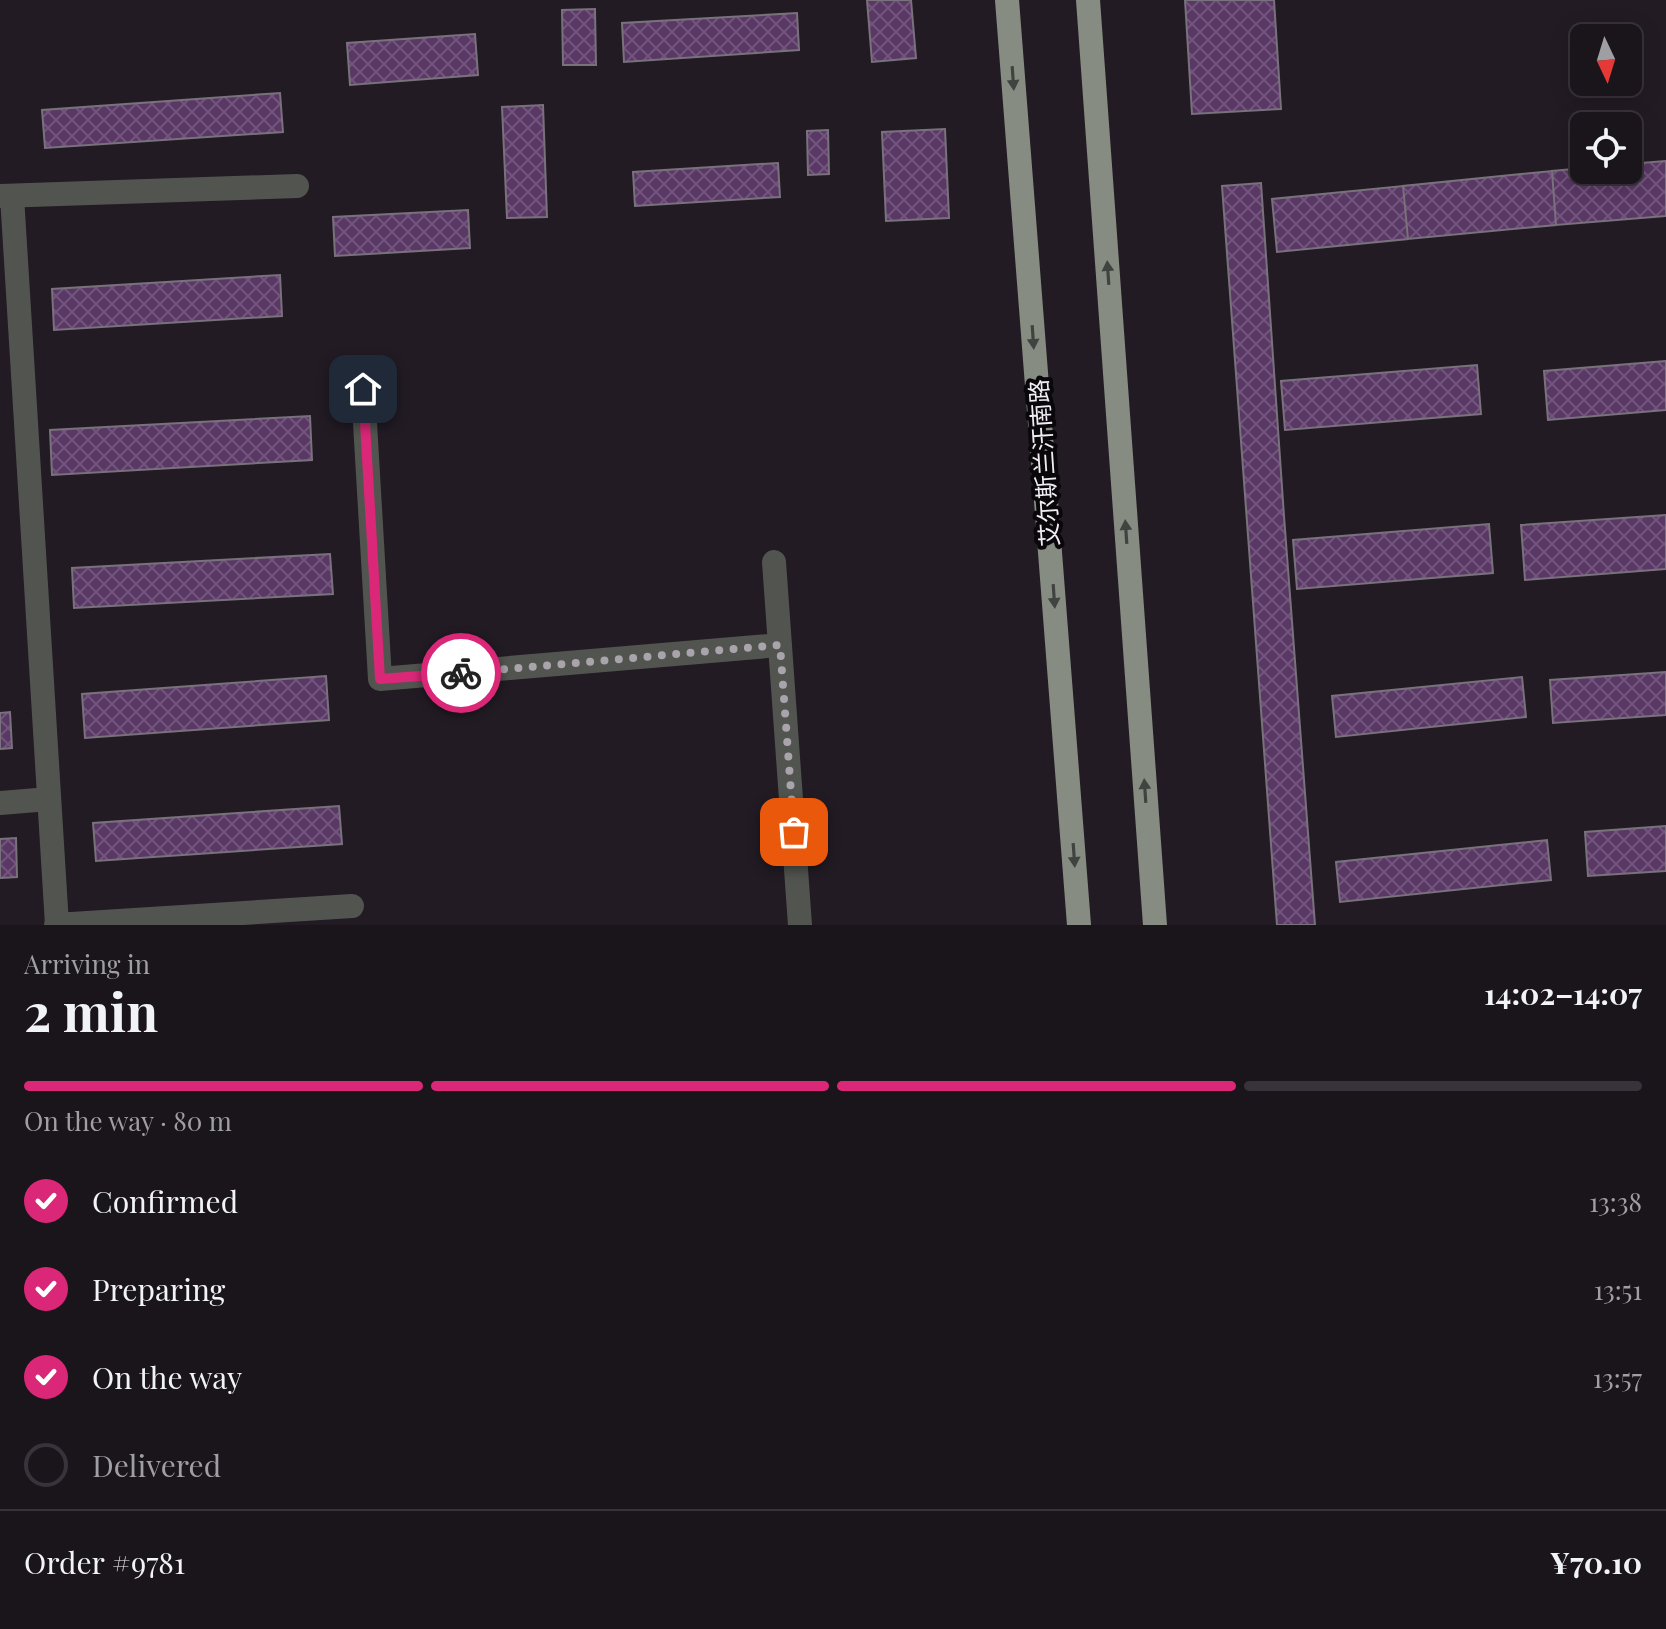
<!DOCTYPE html>
<meta charset="utf-8">
<style>
body{margin:0;font-family:"Playfair Display","Noto Sans SC",serif;background:#272128;color:#f1f3f6;height:100vh;display:flex;flex-direction:column;font-size:30px;white-space:nowrap}
*{box-sizing:border-box;margin:0}
p{font-size:26px;color:#9f9ea3}
.icon{flex:none;width:44px;height:44px;fill:none;stroke:currentColor;stroke-width:2;stroke-linecap:round;stroke-linejoin:round}
.map{position:relative;height:925px;overflow:hidden}
.details{display:flex;flex-direction:column;background:#1a141b;flex:1}
.details>*{flex:none}
.needle{width:52px;rotate:176deg}
.controls{position:absolute;left:1570px;top:24px;display:grid;gap:16px}
.controls a{display:grid;place-items:center;width:72px;height:72px;border-radius:12px;background:#1a141b;box-shadow:0 4px 20px #0003,0 0 0 2px #38333a;font-size:40px}
.pin{position:absolute;display:grid;place-items:center;width:68px;height:68px;color:#fff;margin:-34px;border-radius:16px;box-shadow:0 4px 12px #0006}
.courier{position:absolute;display:grid;place-items:center;width:80px;height:80px;margin:-40px;border:6px solid #db2777;border-radius:50%;background:#fff;color:#222;box-shadow:0 2px 10px #0007}
.head em{font-style:normal;font-weight:700}
.head div{display:flex;flex-direction:column-reverse}
.head{display:flex;align-items:center;justify-content:space-between;height:136px;padding:0 24px}
h1{font-size:52px;font-weight:700;line-height:60px}
.bar{display:grid;grid-template-columns:repeat(4,1fr);gap:12px 8px;align-content:center;height:96px;padding:0 24px}
.bar i{height:10px;border-radius:6px;background:#38333a}
.bar .active{background:#db2777}
.bar p{grid-column:span 4}
.line{display:flex;align-items:center;gap:20px;padding:0 24px;border-top:2px solid #38333a}
.line div{flex:1}
ol{padding:0 24px;list-style:none}
li{display:flex;align-items:center;gap:24px;height:88px}
li p{margin-inline-start:auto}
li .icon{padding:8px;border-radius:50%;background:#db2777;color:#fff;stroke-width:4}
li:last-child{color:#9f9ea3}
li i{width:44px;height:44px;border:4px solid #38333a;border-radius:50%}
.map>svg:first-child{display:block}
.building{fill:url(#building-cross-hatch);stroke:#79717c;stroke-width:2}
.lines{fill:none;stroke-linecap:round;stroke-linejoin:round}
.minor{stroke:#52554f;stroke-width:24}
.major{stroke:#868c81;stroke-width:24}
.oneway{fill:#414340}
.done{stroke:#a9a4ab;stroke-width:8;stroke-dasharray:0 14.4}
.route{stroke:#db2777;stroke-width:10}
.labels{text-anchor:middle;dominant-baseline:central;stroke-width:8;stroke-linejoin:round;paint-order:stroke}
.street-label{font-size:24px;fill:#f2edf4;stroke:#09070a}
</style>
<div class="map">
<svg width="1666" height="925" viewBox="0 0 1666 925">
<defs>
<pattern id="building-cross-hatch" width="8" height="8" patternUnits="userSpaceOnUse" patternTransform="scale(2)"><rect width="8" height="8" fill="#5a3865"/><path d="M0 0l8 8M0 8l8-8" fill="none" stroke="#72557c"/></pattern>
</defs>
<rect width="100%" height="100%" fill="#221b24"/>
<path class="building" d="M867,0H911L916,58L872,62Z
M1185,0H1274L1281,109L1192,114Z
M595,9L596,65H563L562,10Z
M797,13L799,50L624,62L622,23Z
M475,34L478,75L350,85L347,43Z
M280,93L283,132L45,148L42,110Z
M543,105L547,217L507,218L502,107Z
M945,129L949,218L886,221L882,132Z
M828,130L829,174L808,175L807,131Z
M1666,161V216L1556,225L1552,171L1584,168V170H1628V164Z
M778,163L780,197L635,206L633,172Z
M1552,171L1556,225L1408,239L1403,186Z
M1261,183L1284,516L1315,925H1277L1222,186Z
M1403,186L1408,239L1277,252L1272,199Z
M468,210L470,248L335,256L333,217Z
M280,275L282,316L54,330L52,289Z
M1666,361V410L1548,420L1544,371Z
M1477,365L1481,414L1285,430L1281,381Z
M310,416L312,460L52,475L50,430Z
M1666,515V569L1525,580L1521,525Z
M1489,524L1493,573L1297,589L1293,540Z
M330,554L333,594L74,608L72,568Z
M1666,672V715L1553,723L1550,680Z
M326,676L329,720L85,738L82,694Z
M1522,677L1526,717L1336,737L1332,696Z
M10,712L12,748L0,749V713Z
M339,806L342,844L96,861L93,823Z
M1666,826V871L1588,876L1585,832Z
M16,838L17,877L0,878V839Z
M1547,840L1551,880L1340,902L1336,862Z"/>
<g class="lines">
<path class="minor" d="M0,196L297,186
M12,196L57,925
M363,389L380,679L780,645
M774,562L800,925
M0,803L49,799
M56,925L352,906"/>
<path class="major" d="M1007,0L1079,925
M1088,0L1155,925"/>
</g>
<defs><path id="oneway-solid" d="M-6-.8H1V-3.2L6.5 0L1 3.2V.8H-6Z" transform="scale(2)"/></defs>
<g class="oneway">
<use href="#oneway-solid" transform="translate(1013 78) rotate(86)"/>
<use href="#oneway-solid" transform="translate(1108 273) rotate(-94)"/>
<use href="#oneway-solid" transform="translate(1033 337) rotate(86)"/>
<use href="#oneway-solid" transform="translate(1126 532) rotate(-94)"/>
<use href="#oneway-solid" transform="translate(1054 596) rotate(86)"/>
<use href="#oneway-solid" transform="translate(1145 791) rotate(-94)"/>
<use href="#oneway-solid" transform="translate(1074 855) rotate(86)"/>
</g>
<g class="lines">
<path class="done" d="M461,673L780,645L794,832"/>
<path class="route" d="M363,389L380,679L461,673"/>
</g>
<g class="labels">
<g class="street-label">
<text transform="translate(1043 463) rotate(-94)">艾尔斯兰汗南路</text>
</g>
</g>
</svg>
<div class="controls">
<a><svg class="needle" viewBox="-14 -14 28 28"><path d="M0-13l5 13h-10z" fill="#e53935"/><path d="M0 13l5-13h-10z" fill="#9f9ea3"/></svg></a>
<a><svg class="icon" aria-label="locate" viewBox="0 0 24 24"><circle cx="12" cy="12" r="6"/><path d="M12 2v4M12 18v4M2 12h4M18 12h4"/></svg></a>
</div>
<div class="pin" style="left:794px;top:832px;background:#ea580c"><svg class="icon" aria-label="bag" viewBox="0 0 24 24"><path d="M5 8h14l-1 12H6zM9 8a3 3 0 0 1 6 0"/></svg></div>
<div class="pin" style="left:363px;top:389px;background:#1f2937"><svg class="icon" aria-label="home" viewBox="0 0 24 24"><path d="M3 11l9-7 9 7M6 9v11h12V9"/></svg></div>
<div class="courier" style="left:461px;top:673px"><svg class="icon" aria-label="bike" viewBox="0 0 24 24"><circle cx="6" cy="16" r="4"/><circle cx="18" cy="16" r="4"/><path d="M6 16l4-8h5l3 8M10 8l3 8H6M13 5h3"/></svg></div>
</div>
<section class="details">
<div class="head"><div><h1>2 min</h1><p>Arriving in</p></div><em>14:02–14:07</em></div>
<div class="bar"><i class="active"></i><i class="active"></i><i class="active"></i><i></i><p>On the way · 80 m</p></div>
<ol>
<li><svg class="icon" aria-label="check" viewBox="0 0 24 24"><path d="M5 12l5 5 9-10"/></svg>Confirmed<p>13:38</p></li>
<li><svg class="icon" aria-label="check" viewBox="0 0 24 24"><path d="M5 12l5 5 9-10"/></svg>Preparing<p>13:51</p></li>
<li><svg class="icon" aria-label="check" viewBox="0 0 24 24"><path d="M5 12l5 5 9-10"/></svg>On the way<p>13:57</p></li>
<li><i></i>Delivered</li>
</ol>
<div class="line" style="height:104px"><div>Order #9781</div><b>¥70.10</b></div>
</section>
